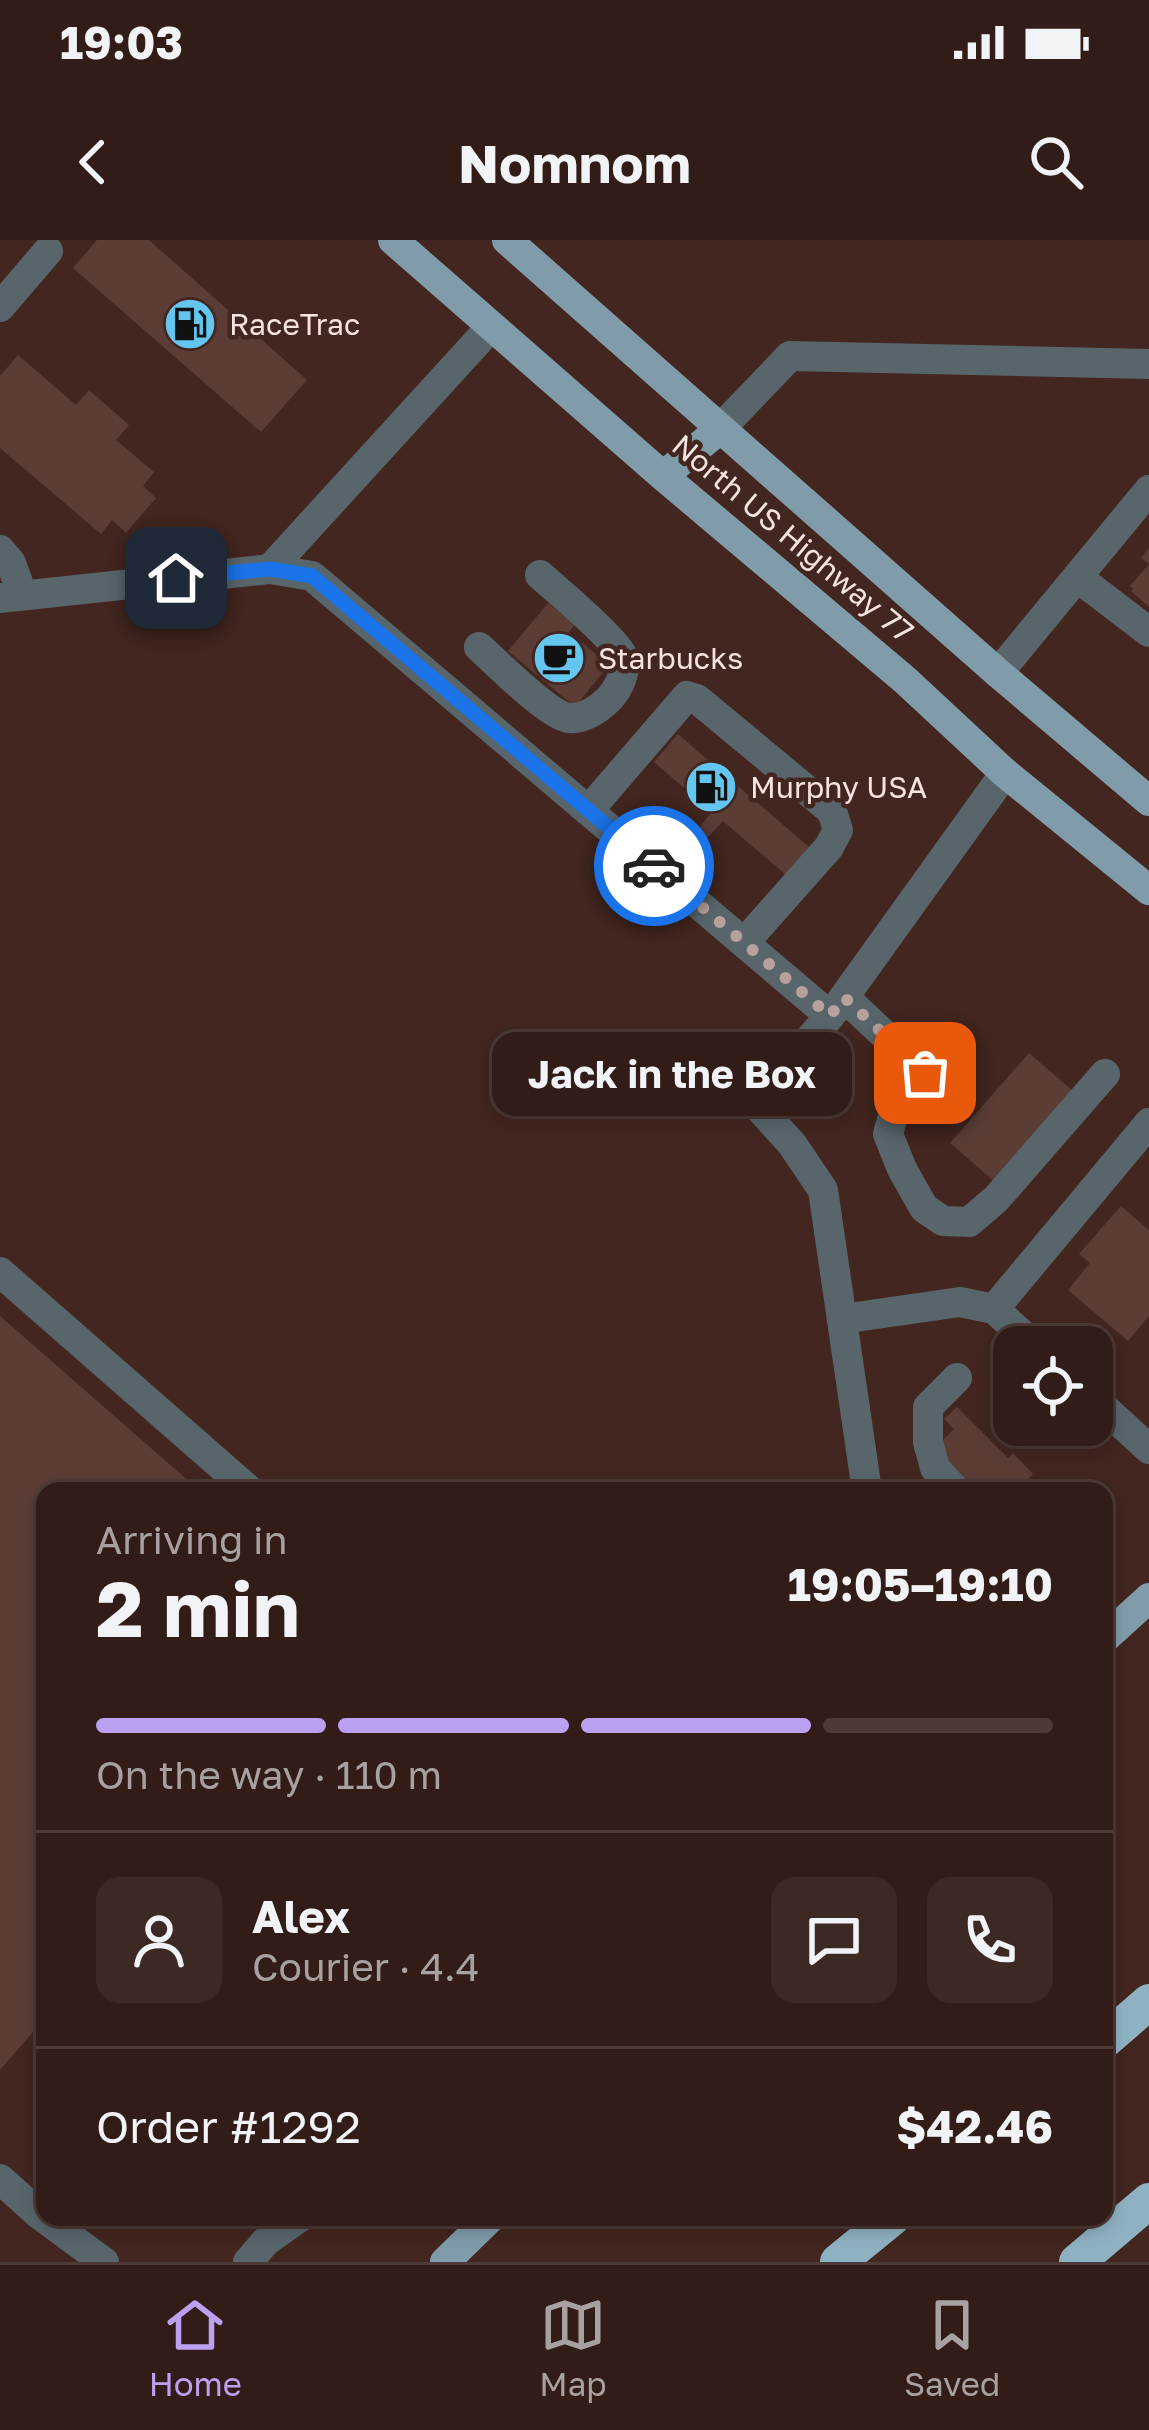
<!DOCTYPE html>
<meta charset="utf-8">
<style>
body{margin:0;font-family:"Golos Text",sans-serif;background:#3d2924;color:#f1f3f6;height:100vh;display:flex;flex-direction:column;font-size:45px;white-space:nowrap}
*{box-sizing:border-box;margin:0}
p{font-size:39px;color:#a8a1a1}
.icon{flex:none;width:66px;height:66px;fill:none;stroke:currentColor;stroke-width:2;stroke-linecap:round;stroke-linejoin:round}
.map{position:relative;flex:1;overflow:hidden}
.details{position:absolute;left:36px;top:1242px;width:1077px;height:744px;display:flex;flex-direction:column;background:#321c17;border-radius:24px;box-shadow:0 6px 18px #0003,0 0 0 3px #4d3a36}
.details>*{flex:none}
.fabs{position:absolute;left:993px;top:1086px;display:grid;gap:24px}
.fabs a{display:grid;place-items:center;width:120px;height:120px;border-radius:24px;background:#321c17;box-shadow:0 6px 18px #0003,0 0 0 3px #4d3a36;font-size:60px}
.pin{position:absolute;display:grid;place-items:center;width:102px;height:102px;color:#fff;margin:-51px;border-radius:24px;box-shadow:0 6px 18px #0006}
.courier{position:absolute;display:grid;place-items:center;width:120px;height:120px;margin:-60px;border:9px solid #1a73e8;border-radius:50%;background:#fff;color:#222;box-shadow:0 3px 15px #0007}
.bubble{position:absolute;height:84px;border-radius:24px;background:#321c17;box-shadow:0 6px 18px #0003,0 0 0 3px #4d3a36;font-size:39px;font-weight:700;line-height:84px;text-align:center}
.summary em{font-style:normal;font-weight:700}
.summary div{display:flex;flex-direction:column-reverse}
.summary{display:flex;align-items:center;justify-content:space-between;height:204px;padding:0 60px}
h1{font-size:78px;font-weight:700;line-height:90px}
.bar{display:grid;grid-template-columns:repeat(4,1fr);gap:18px 12px;align-content:center;height:144px;padding:0 60px}
.bar i{height:15px;border-radius:9px;background:#4d3a36}
.bar .on{background:#bca0f2}
.bar p{grid-column:span 4}
.line{display:flex;align-items:center;gap:30px;padding:0 60px;border-top:3px solid #4d3a36}
.line div{flex:1}
.round{display:grid;place-items:center;flex:none;width:126px;height:126px;border-radius:24px;background:#3d2924}
.status{display:flex;justify-content:space-between;align-items:center;height:84px;padding:0 60px;background:#321c17;direction:ltr}
.status svg{height:33px;fill:currentColor}
header{display:flex;justify-content:space-between;align-items:center;height:156px;padding:0 60px;background:#321c17;font-size:54px;font-weight:700}
.dock{display:flex;justify-content:space-around;align-items:center;height:168px;border-top:3px solid #4d3a36;background:#321c17;font-size:33px;color:#a8a1a1}
.dock a{display:grid;justify-items:center;gap:6px}
.dock .on{color:#bca0f2}
.map>svg:first-child{display:block}
.building{fill:#5b3d36}
.lines{fill:none;stroke-linecap:round;stroke-linejoin:round}
.minor{stroke:#58666c;stroke-width:30}
.major{stroke:#809caa;stroke-width:30}
.highway{stroke:#8fb2c2;stroke-width:36}
.done{stroke:#b8a19c;stroke-width:12;stroke-dasharray:0 21.6}
.route{stroke:#1a73e8;stroke-width:15}
.labels{text-anchor:middle;dominant-baseline:central;stroke-width:9;stroke-linejoin:round;paint-order:stroke}
.poi-label{font-size:30px;fill:#f7e3df;stroke:#42261f;text-anchor:start}
.street-label{font-size:30px;fill:#f7e3df;stroke:#42261f}
</style>
<div class="status"><b>19:03</b><svg viewBox="0 0 49 12"><path d="M0 12V9h3v3zM5 12V6h3v6zM10 12V3h3v9zM15 12V0h3v12zM26 1h20v11H26zM47 4h2v5h-2z"/></svg></div>
<header><svg class="icon" aria-label="back" viewBox="0 0 24 24"><path d="M15 5l-7 7 7 7"/></svg>Nomnom<svg class="icon" aria-label="search" viewBox="0 0 24 24"><circle cx="10" cy="10" r="6"/><path d="M15 15l6 6"/></svg></header>
<div class="map">
<svg width="1149" height="2022" viewBox="0 0 1149 2022">
<rect width="100%" height="100%" fill="#42261f"/>
<path class="building" d="M97,0H149L307,140L261,192L73,28Z
M18,115L76,165L89,150L129,185L116,200L154,232L143,246L156,258L126,293L112,280L101,294L0,208V136Z
M1149,308V367L1131,351L1133,349L1130,346L1149,324L1141,318Z
M548,363L575,385L569,392L609,425L575,467L508,411Z
M678,494L809,607L786,635L723,581L701,605L691,597L712,572L654,522Z
M1029,813L1073,851L995,942L950,903Z
M1121,966L1149,990V1076L1128,1101L1068,1050L1090,1023L1079,1014Z
M0,1076L200,1251H45V1778L0,1830Z
M957,1167L1008,1218L1013,1213L1033,1234L1026,1241L1032,1247L1028,1251H959L941,1223L948,1215L938,1205L954,1189L944,1179Z"/>
<g class="lines">
<path class="minor" d="M0,67L48,11
M720,189L790,116L1149,124
M0,310L11,323L22,354
M270,329L491,87
M1077,337L1149,392
M0,358L270,329L312,336L830,776L754,862L792,904L823,950L867,1251
M479,407C497,423 547,474 568,478C583,480 599,469 609,459C619,448 628,430 622,415C615,399 557,350 540,335
M998,433L1149,250
M588,571L687,456L697,459L832,571L838,590L829,607L744,703
M844,757L925,833L896,865L888,894L902,929L924,968L943,981L969,982L996,959L1105,834
M834,771L1005,533
M0,1032L250,1251
M994,1069L1149,883
M842,1079L960,1062L994,1069L1036,1107
M1092,1157L1149,1209
M956,1251L935,1228L928,1202V1167L957,1138
M0,1939L40,1975L104,2022
M248,2022L266,2001L300,1977"/>
<path class="major" d="M393,0L663,236L905,440L1005,533L1149,650
M507,0L998,433L1149,561
M663,236L720,189
M1104,1399L1149,1358
M445,2022L491,1977"/>
<path class="highway" d="M1104,1801L1149,1762
M838,2022L893,1977
M1077,2022L1149,1961"/>
</g>
<g class="lines">
<path class="done" d="M654,626L830,776L844,757L925,833"/>
<path class="route" d="M176,338L270,329L312,336L654,626"/>
</g>
<defs>
<g id="fuel-disc" transform="scale(2.7)"><circle r="9.5" fill="#64c5ee" stroke="#42261f"/><path d="M-5.5-6h7V0h2V4h1.3V-2.5L3-4.5l.8-.8L6-3V5H2.5V1h-1V6h-7ZM-4.2-4.7v3.2H.2V-4.7Z" fill="#111"/></g>
<g id="cafe-disc" transform="scale(2.7)"><circle r="9.5" fill="#64c5ee" stroke="#42261f"/><path d="M-5.5-4.5H6V0H3Q3 3.5 0 3.5H-2.5Q-5.5 3.5-5.5 0ZM3-3.2v2h1.7v-2ZM-6 4.5H4V6H-6Z" fill="#111"/></g>
</defs>
<g fill-rule="evenodd">
<use href="#fuel-disc" x="190" y="84"/>
<use href="#cafe-disc" x="559" y="418"/>
<use href="#fuel-disc" x="711" y="547"/>
</g>
<g class="labels">
<g class="poi-label">
<text x="229" y="84">RaceTrac</text>
<text x="598" y="418">Starbucks</text>
<text x="750" y="547">Murphy USA</text>
</g>
<g class="street-label">
<text transform="translate(793 298) rotate(40)">North US Highway 77</text>
</g>
</g>
</svg>
<div class="fabs">
<a><svg class="icon" aria-label="locate" viewBox="0 0 24 24"><circle cx="12" cy="12" r="6"/><path d="M12 2v4M12 18v4M2 12h4M18 12h4"/></svg></a>
</div>
<div class="pin" style="left:925px;top:833px;background:#ea580c"><svg class="icon" aria-label="bag" viewBox="0 0 24 24"><path d="M5 8h14l-1 12H6zM9 8a3 3 0 0 1 6 0"/></svg></div>
<div class="pin" style="left:176px;top:338px;background:#1f2937"><svg class="icon" aria-label="home" viewBox="0 0 24 24"><path d="M3 11l9-7 9 7M6 9v11h12V9"/></svg></div>
<div class="courier" style="left:654px;top:626px"><svg class="icon" aria-label="car" viewBox="0 0 24 24"><path d="M5 17H2v-5l4-1 3-4h7l3 4 3 1v5h-3M9 17h6M6 11h13"/><circle cx="7" cy="17" r="2"/><circle cx="17" cy="17" r="2"/></svg></div>
<div class="bubble" style="left:492px;top:792px;width:360px">Jack in the Box</div>
<section class="details">
<div class="summary"><div><h1>2 min</h1><p>Arriving in</p></div><em>19:05–19:10</em></div>
<div class="bar"><i class="on"></i><i class="on"></i><i class="on"></i><i></i><p>On the way · 110 m</p></div>
<div class="line" style="height:216px"><a class="round"><svg class="icon" aria-label="person" viewBox="0 0 24 24"><circle cx="12" cy="8" r="4"/><path d="M4 21q1-7 8-7t8 7"/></svg></a><div><b>Alex</b><p>Courier · 4.4</p></div><a class="round"><svg class="icon" aria-label="chat" viewBox="0 0 24 24"><path d="M4 5h16v11H9l-5 4z"/></svg></a><a class="round"><svg class="icon" aria-label="phone" viewBox="0 0 24 24"><path d="M5 4h4l2 5-3 2q2 4 5 5l2-3 5 2v4C11 20 4 13 5 4z"/></svg></a></div>
<div class="line" style="height:156px"><div>Order #1292</div><b>$42.46</b></div>
</section>
</div>
<nav class="dock">
<a class="on"><svg class="icon" aria-label="home" viewBox="0 0 24 24"><path d="M3 11l9-7 9 7M6 9v11h12V9"/></svg>Home</a>
<a><svg class="icon" aria-label="map" viewBox="0 0 24 24"><path d="M3 6l6-2 6 2 6-2v14l-6 2-6-2-6 2zM9 4v14M15 6v14"/></svg>Map</a>
<a><svg class="icon" aria-label="saved" viewBox="0 0 24 24"><path d="M7 4h10v16l-5-4-5 4z"/></svg>Saved</a>
</nav>
